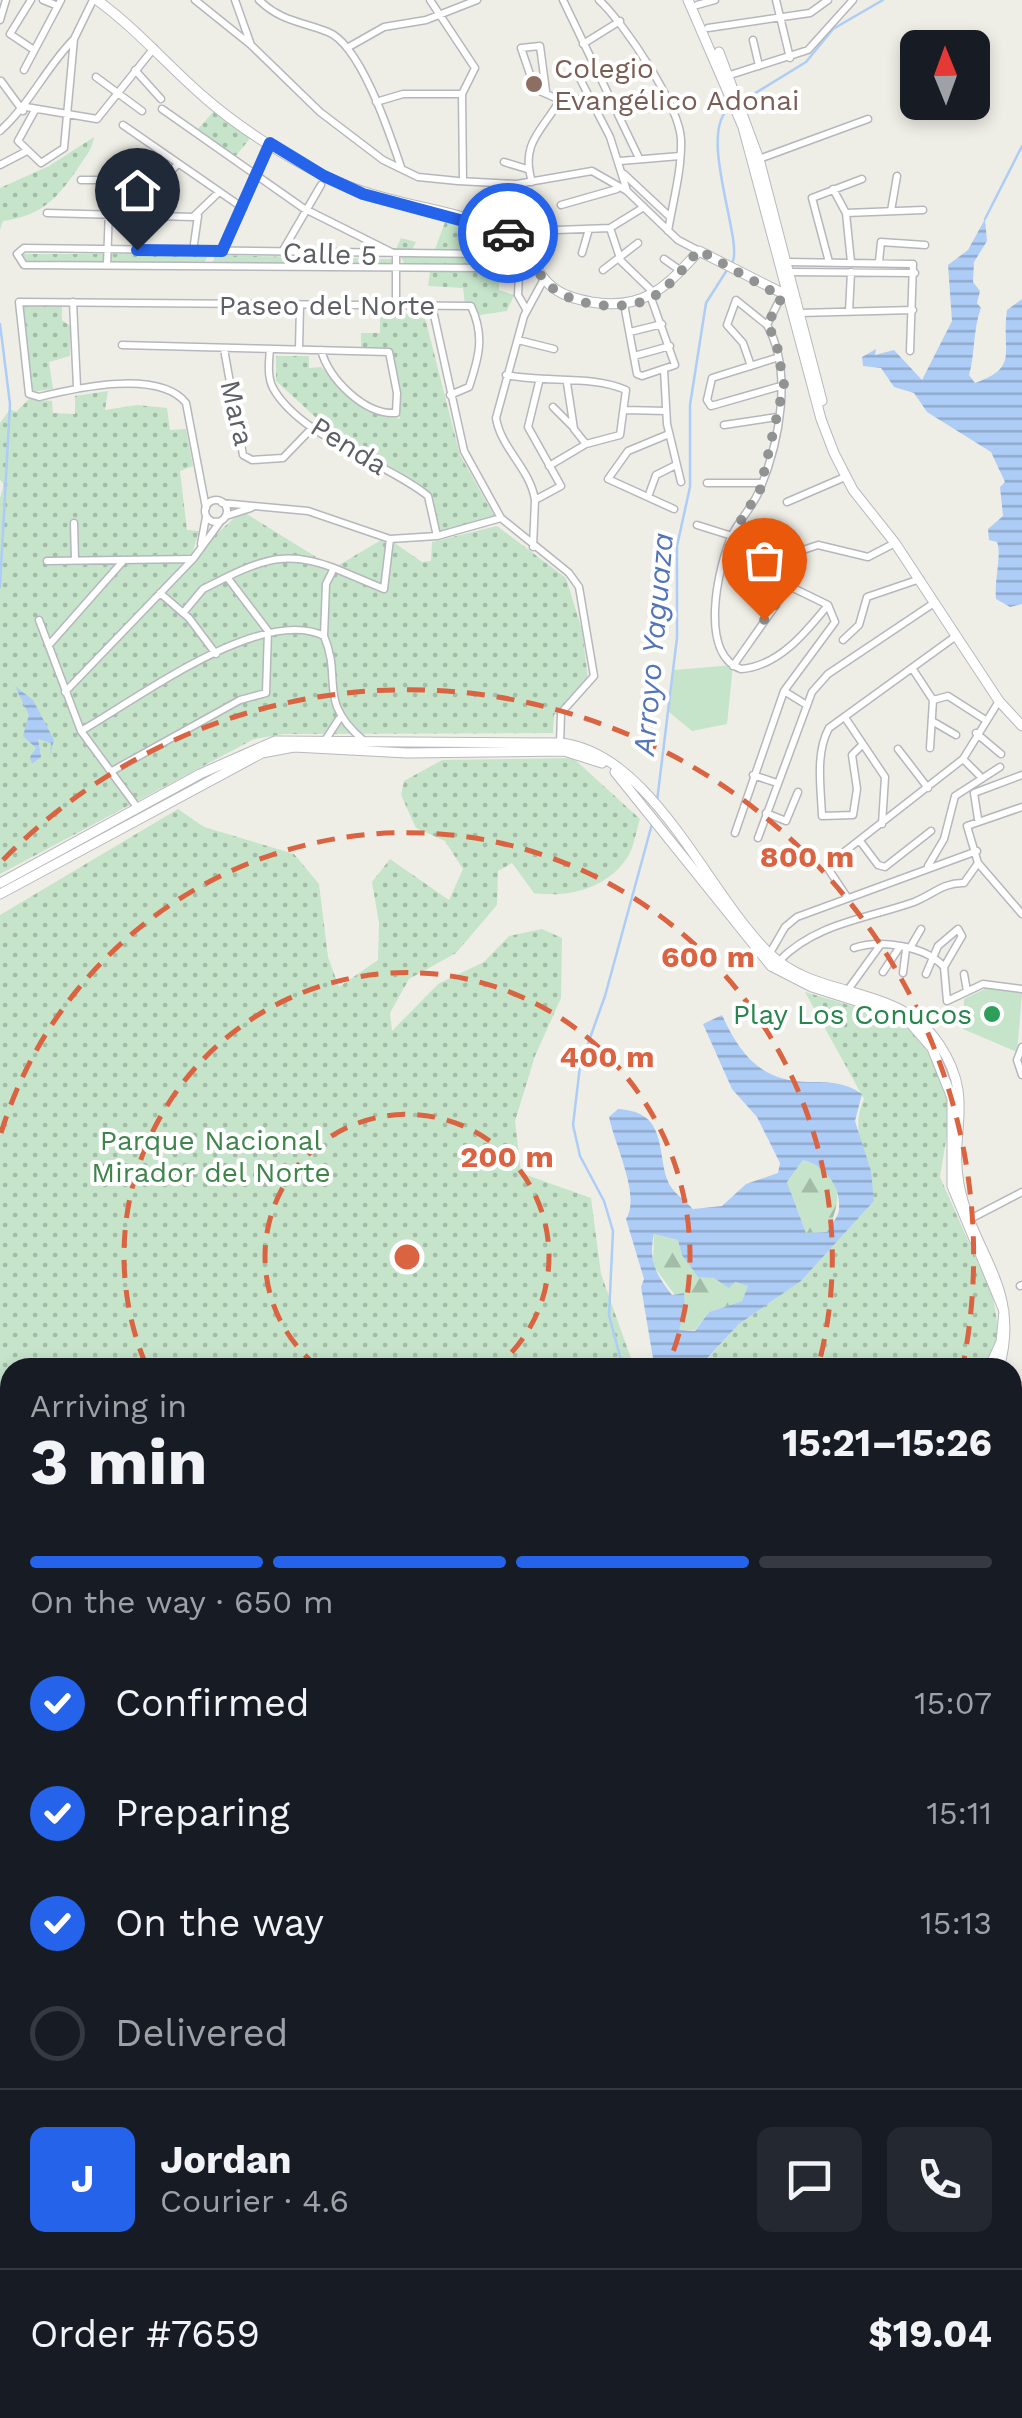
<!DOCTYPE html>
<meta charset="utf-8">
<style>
body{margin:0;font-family:"Work Sans",sans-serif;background:#242831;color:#f1f3f6;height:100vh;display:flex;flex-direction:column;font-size:38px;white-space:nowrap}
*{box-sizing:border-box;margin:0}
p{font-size:32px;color:#9ea1a6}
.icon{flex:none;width:55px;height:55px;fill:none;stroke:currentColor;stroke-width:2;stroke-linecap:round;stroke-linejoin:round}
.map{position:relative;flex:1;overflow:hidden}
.side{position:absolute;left:0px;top:1358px;width:1022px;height:1062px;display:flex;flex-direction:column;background:#171b24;border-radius:30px 30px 0 0;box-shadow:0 5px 15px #0003}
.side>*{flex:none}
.needle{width:65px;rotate:359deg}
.controls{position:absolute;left:900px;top:30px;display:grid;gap:20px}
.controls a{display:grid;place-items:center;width:90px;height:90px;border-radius:15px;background:#171b24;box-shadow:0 5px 15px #0003;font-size:50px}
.pin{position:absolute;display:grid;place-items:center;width:85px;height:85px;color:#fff;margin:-102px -42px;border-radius:50% 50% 50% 0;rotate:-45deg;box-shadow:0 0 10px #0007}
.pin .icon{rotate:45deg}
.courier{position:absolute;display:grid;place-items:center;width:100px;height:100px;margin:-50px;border:8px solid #2563eb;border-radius:50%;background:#fff;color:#222;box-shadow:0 2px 12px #0007}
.overview em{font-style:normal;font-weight:700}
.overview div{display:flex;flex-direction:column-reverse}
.overview{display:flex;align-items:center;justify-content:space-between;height:170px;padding:0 30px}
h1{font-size:65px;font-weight:700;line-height:75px}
.bar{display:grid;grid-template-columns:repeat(4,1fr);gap:15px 10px;align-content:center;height:120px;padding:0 30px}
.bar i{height:12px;border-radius:8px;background:#363941}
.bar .current{background:#2563eb}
.bar p{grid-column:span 4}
.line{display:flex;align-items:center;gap:25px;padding:0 30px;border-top:2px solid #363941}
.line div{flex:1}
.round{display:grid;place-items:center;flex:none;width:105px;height:105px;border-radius:15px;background:#242831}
ol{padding:0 30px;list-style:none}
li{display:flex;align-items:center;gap:30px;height:110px}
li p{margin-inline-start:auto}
li .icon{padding:10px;border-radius:50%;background:#2563eb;color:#fff;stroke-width:4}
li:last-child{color:#9ea1a6}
li i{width:55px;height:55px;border:5px solid #363941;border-radius:50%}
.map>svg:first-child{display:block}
.grass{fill:url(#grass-dots)}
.forest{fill:url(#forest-firs)}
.garden{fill:#c5e4ca}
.water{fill:url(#water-rules);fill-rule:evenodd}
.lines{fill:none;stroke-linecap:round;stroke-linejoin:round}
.stream{stroke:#adcdf7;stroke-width:2.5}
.street-casing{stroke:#b6b7bc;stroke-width:9}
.secondary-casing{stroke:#b7b9be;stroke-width:11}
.street{stroke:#fff;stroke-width:6}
.secondary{stroke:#fff;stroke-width:9}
.done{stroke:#919292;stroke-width:10;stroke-dasharray:0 18}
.route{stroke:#2563eb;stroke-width:12}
.ring{fill:none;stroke:#da6341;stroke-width:5;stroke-dasharray:18 12}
.education-dot{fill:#8d6e63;stroke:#fff;stroke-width:4}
.leisure-dot{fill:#2e9e5b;stroke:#fff;stroke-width:4}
.labels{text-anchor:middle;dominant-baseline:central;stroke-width:8;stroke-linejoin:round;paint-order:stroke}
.education-label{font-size:28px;fill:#785e54;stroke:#fff;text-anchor:start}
.street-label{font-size:28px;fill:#5e6065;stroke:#fff}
.leisure-label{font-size:28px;fill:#27864d;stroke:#fff;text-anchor:end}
.park-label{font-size:28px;fill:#3e844b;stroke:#fff}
.water-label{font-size:30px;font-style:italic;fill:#5275b9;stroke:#fff}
.centre{fill:#da6341;stroke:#fff;stroke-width:5}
.ring-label{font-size:30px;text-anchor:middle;font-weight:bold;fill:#da6341;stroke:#fff;stroke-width:8;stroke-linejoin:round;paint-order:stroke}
</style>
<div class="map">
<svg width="1022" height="2418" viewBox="0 0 1022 2418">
<defs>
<pattern id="grass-dots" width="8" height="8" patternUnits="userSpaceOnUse" patternTransform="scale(2.5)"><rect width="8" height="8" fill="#c5e4ca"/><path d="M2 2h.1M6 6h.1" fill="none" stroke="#a3bca8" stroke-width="1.8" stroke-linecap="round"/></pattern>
<pattern id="forest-firs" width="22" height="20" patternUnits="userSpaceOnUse" patternTransform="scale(2.5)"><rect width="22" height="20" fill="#c5e4ca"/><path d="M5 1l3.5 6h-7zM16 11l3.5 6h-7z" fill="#a3bca8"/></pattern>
<pattern id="water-rules" width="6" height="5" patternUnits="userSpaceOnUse" patternTransform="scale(2.5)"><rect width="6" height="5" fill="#adcdf7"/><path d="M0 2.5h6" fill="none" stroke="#90aacc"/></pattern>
</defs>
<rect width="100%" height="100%" fill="#efeee6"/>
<path class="grass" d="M214,111L252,136L234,158L196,131Z
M94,137C92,150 87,154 80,165C58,198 42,216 3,221L0,230V188L49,166Z
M445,222L502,236L520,261L516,274L499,277V290L514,295L507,311L480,315L465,304L463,288L428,286L430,272L406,266L396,249L401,238L416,242L412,250L434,252Z
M21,251L22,254H106L104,263L23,261Z
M111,254L204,255L207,257L204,264L110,265Z
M215,255L393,259V268L212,265Z
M25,305H62V320L70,326V356L49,362L53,389L31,392L20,310Z
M380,313L424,314L460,455L496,519L440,535L431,494L323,424L276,381V356H309V368L321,367L367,411L400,419L391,350L361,348V333H380Z
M108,391L105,410L137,405L167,408L170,430L186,429L193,466L180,471L187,530L199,531L191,557L242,511L334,568L386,537L422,562L431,561L432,542L497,526L566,578L582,630L588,679L554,715L553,733L284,734L254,739L0,874V498L4,484L0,480V423L10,409L16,412L29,399L52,401L53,413L75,414V396Z
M573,758L640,819C636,831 634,848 627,858C606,889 568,898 534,893L512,863L498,871L497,905L456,953L409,979L390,1013L392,1031L438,984L484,962L509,936L542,929L562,938L561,998L535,1056L515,1121L521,1173L591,1198L601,1274L632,1361L642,1367L10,1368V1405H0V915L178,809L204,827L294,854L319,884L328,957L339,987L378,960L379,923L372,882L390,859L449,900L463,869L445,841L416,828L401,795L404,781L442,760Z
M805,992L893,1018L914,1031L936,1059L951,1110L940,1177L993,1297L1000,1340L987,1367L699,1368L739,1324L801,1281L874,1201C870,1166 848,1132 864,1099Z
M1012,1508L1022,1515V2165L1012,2162Z
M1013,2215L1022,2217V2418H191L197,2410H1012Z"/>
<path class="forest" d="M803,1160C845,1174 842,1200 827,1232L806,1233L787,1182Z
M654,1234L678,1240L693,1271L749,1286L742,1301L709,1312L695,1330H678L685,1309L653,1265Z
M0,1452L10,1453V1746L0,1736Z
M0,2211L10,2225V2313L0,2314Z"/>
<path class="garden" d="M733,665L727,724L692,731L669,712L674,670Z
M989,987L1022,993L1017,1052L963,1029L964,999Z"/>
<path class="water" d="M985,219L987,241L974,262L973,282L980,291L977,303L981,308C973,328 975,356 969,375L975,383C1020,367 1001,353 1007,310L1022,299V604L1010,607L996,599C994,581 1002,554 997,542L989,540L988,529L1003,516L1000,487L1005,482L991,452L927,412L914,393L894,387L881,368L863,366L862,357L876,349L875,355L894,350L922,380L952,321L948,265L968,250Z
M15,686L33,700L54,740L50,755L51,743L38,739L41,757L32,764L30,757L36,748L23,736L29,715Z
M722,1015C740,1055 762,1082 809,1082C829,1082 845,1082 862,1094L855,1121L871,1171L874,1201L801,1281L739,1324L699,1367H672L653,1358L641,1287L644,1279L626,1219C641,1196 615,1146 609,1117L618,1109C666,1112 657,1147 667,1179C672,1193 684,1199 693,1209L722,1206L746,1184L778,1173L780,1163L757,1117L732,1089L703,1024ZM803,1160C825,1166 841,1185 839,1210C838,1218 831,1224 827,1232L806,1233L787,1182ZM654,1234L678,1240L682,1255L698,1277L714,1278L729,1288L735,1282L748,1286L742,1301L709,1312L695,1331L679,1330L685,1309L684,1293L672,1295C656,1275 648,1260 654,1234Z"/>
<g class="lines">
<path class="stream" d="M739,103L806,62L833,29L883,0
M985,219L1022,146
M732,263C745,243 694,128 732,106
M0,324L10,404L0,587
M657,801L677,638V546L690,487V405L706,303L727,270
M623,1368L609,1315L613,1231L604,1201L580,1156L573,1125L580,1066L605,996L652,824
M0,2282L10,2281
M809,2418L815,2410"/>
<g class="street-casing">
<path id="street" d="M31,0L10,34L34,50
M43,0L58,6
M195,0L251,45L320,112L383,160L418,177L458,181L517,184L592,171L627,191L678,240L699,251
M235,0L251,45
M259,0C280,21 303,22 328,32C361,45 390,135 401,167
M430,0L475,68L462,94L463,181
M563,0L638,156
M599,0C624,23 679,105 681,139C682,170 673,201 668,231
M776,0L790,58
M697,5L715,0
M0,20L6,0
M708,28L810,13L828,0
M753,40L759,66
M583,44L620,21
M347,48L384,27L426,20L477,0
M24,70L61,0
M135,70L161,99
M577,73L610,137L627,191
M730,75L808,50L853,0
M96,77L142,111
M1,81L23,111
M546,91L540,46L521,48L535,89L560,100L590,99
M376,102L403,94H462
M26,107L97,119L154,48
M162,109L303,208L393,253
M35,110L18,141L41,163L64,148L74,39L93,0
M123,125L243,208
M0,131C30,104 45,69 73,40
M759,159L868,119
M620,161L680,156
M504,162L527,169
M0,165L25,152
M624,174L670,217
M81,180H162L177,165
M532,182C520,143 542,131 560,100
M833,189L846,213L851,262
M561,205L617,189
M891,211L897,176
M47,213L193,217L218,193
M846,213L923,210
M610,228L621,261L655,294
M557,230L610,228L644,207
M24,248L486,254L487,268L24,265L17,254Z
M193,251L198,216
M223,251L270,144
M282,252L321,185
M582,253L589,229
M664,259L681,271
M787,262L913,264L910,351
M829,262L812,198L862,179
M879,262L881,242L925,245
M107,265L110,180
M603,270L638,243
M789,272L915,273
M519,274L518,295L526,309
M781,297L767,325C793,371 780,441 760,489C754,505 740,519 732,535C718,566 698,654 741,669C779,666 806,632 828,605
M73,302L77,387
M624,304L637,374L642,376L675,365L651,298
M396,306V256
M432,306L464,451L501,518L569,573L579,587L594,676L561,713L560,745
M849,312L851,272
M799,313L913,310
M630,332L662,324
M518,340L554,349
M122,345C211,348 300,349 389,352L397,393L396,413C364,415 329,379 321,350
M224,349L243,455L252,460L283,458L313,427
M270,349C269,361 267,377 273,388C300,437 386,462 428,496L437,536
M299,349L300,306
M634,356L670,346
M776,358L712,378L707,400L711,406L784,385
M751,366L743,343L727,325L736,300L767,325
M664,370L667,424L681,482
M506,375C546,383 592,375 626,390L620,435L586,444L549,466
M567,383L574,429L586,444
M553,407L572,426
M625,410L666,411
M724,425L777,417
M669,434L628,451L608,479L674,509
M707,483H762
M648,497L656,475L676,465
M535,500C530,468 501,449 496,418L524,316L544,279
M205 511a11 11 0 1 1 22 0a11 11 0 1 1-22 0Z
M787,502L845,477
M222,503L308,511L390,539L437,536L501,518
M206,508L186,403C159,369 76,388 39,397L29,394L19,302L471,306C485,336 479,357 469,387L450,395
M226,516L251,508
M74,523L75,560
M697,525L732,536
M738,525L794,553
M201,544L206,517
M533,547L535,500L561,486L528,427L539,382
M47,561L191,559
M334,568L384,589L390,539
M227,577C267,557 292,552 334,568L326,584L324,636
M160,593L189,618L216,654
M39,620L81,731L137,807
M843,640L859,625L867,597L920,579
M49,645L124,560
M733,666L785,592L794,553L818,545L868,557L895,543
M912,668L933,700L930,748
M784,691L805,704
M65,692L193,559L220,522
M933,700L948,696L984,719
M846,719L885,777L882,824
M932,721L956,735
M81,731C137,699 262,605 324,636C343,681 316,700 364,741
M976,733L1001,754
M326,739L339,719
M862,745L852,755L857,789L853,815L822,816C821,788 815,753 829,728L956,636
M898,749L928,788
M963,759L979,775
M112,771L240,700L266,693L268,631L227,577L203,589L183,613
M753,775L777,783
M766,813L786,821L798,792
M978,819L974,793L1022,775
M735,833L784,691L835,622L828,605L787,585
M758,838L812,692L828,674L934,603
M860,841L878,865L885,867L931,831
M978,863L967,826L1022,807
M978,863L1022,914
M928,866L944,839L955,796L1000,767
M847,897L829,870L830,863L963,759L999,701
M854,948C880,939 926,946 944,967L947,1001L983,984L1022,989
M910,948L921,929
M770,953L785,927L797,917L977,851
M779,961C816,923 866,919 914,902C932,895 944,882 964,883L978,863
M883,972L899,948
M903,973L906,949
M926,974L938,946L958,929L962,936L944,967
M964,974L967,991
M850,987L881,944
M1022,1047L1017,1060L1022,1075
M972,1218L1022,1192
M1020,1286L1022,1285
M0,1738L10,1761
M0,1858L10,1871
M9,1980L10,1983
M0,2016L10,2015
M0,2407L4,2418
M78,2410L82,2415L139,2412L160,2418
M193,2418L197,2410"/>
</g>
<g class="secondary-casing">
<path id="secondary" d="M97,0C137,29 167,65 204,97C238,127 284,156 325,176C380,204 442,206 499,229C526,240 530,266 549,284C560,295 576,299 591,302C644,311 666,287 699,251L796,300
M688,0L743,127L821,419L834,453L853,490L895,543L999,701L1022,726
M719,52L759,159L822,401
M615,772L771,966L812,987L891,1012L911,1024L932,1048L952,1098V1186L1004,1311L1001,1342L989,1368
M0,883L200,774L275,741L560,743C652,752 707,893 769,953C817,1001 898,982 939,1044C976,1099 949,1130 959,1184C972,1254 1022,1288 999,1368
M0,894L262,753L294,747L407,753L564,751L602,763
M1012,1494L1022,1502
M1012,1506L1022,1512"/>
</g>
<use href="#street" class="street"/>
<use href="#secondary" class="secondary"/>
</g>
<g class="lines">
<path class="done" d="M508,233C526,246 532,265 546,282C568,307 628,314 656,295C673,283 685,266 699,250L782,297L767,325L776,340L784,385L760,490L738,525L794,553L786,572V590L764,620"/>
<path class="route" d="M137,250L222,251L270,143L324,176L363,194L508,233"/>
</g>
<g class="ring">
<path d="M318 1367A142 142 0 1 1 496 1367"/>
<path d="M146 1365A283 283 0 1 1 668 1365"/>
<path d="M9 1406A425 425 0 0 1 1 1381M1 1133A425 425 0 0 1 818 1367"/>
<path d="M3 860A566 566 0 0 1 963 1365"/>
</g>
<circle class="education-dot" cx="534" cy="84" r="10"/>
<circle class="leisure-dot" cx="992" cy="1014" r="10"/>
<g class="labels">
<g class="education-label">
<text x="554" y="68">Colegio<tspan x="554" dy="32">Evangélico Adonai</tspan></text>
</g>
<g class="street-label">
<text transform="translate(330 254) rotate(2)">Calle 5</text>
<text x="327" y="305">Paseo del Norte</text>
<text transform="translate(237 413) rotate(77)">Mara</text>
<text transform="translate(349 446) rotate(32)">Penda</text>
</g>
<g class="leisure-label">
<text x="972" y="1014">Play Los Conucos</text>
</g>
<g class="park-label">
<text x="211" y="1140">Parque Nacional<tspan x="211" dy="32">Mirador del Norte</tspan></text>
</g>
<g class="water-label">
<text transform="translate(653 644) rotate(-85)">Arroyo Yaguaza</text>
</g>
</g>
<circle cx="407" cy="1257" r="15" class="centre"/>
<g class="ring-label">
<text x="807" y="867">800 m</text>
<text x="708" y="967">600 m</text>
<text x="607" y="1067">400 m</text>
<text x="507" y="1167">200 m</text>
</g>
</svg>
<div class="controls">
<a><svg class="needle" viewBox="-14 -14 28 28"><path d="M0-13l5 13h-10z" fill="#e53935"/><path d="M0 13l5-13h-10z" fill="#9ea1a6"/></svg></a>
</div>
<div class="pin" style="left:764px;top:620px;background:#ea580c"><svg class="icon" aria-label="bag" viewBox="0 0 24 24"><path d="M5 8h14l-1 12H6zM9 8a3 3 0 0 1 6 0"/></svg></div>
<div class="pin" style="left:137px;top:250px;background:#1f2937"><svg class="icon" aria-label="home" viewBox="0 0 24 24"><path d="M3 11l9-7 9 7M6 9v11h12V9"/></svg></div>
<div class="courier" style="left:508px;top:233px"><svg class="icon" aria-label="car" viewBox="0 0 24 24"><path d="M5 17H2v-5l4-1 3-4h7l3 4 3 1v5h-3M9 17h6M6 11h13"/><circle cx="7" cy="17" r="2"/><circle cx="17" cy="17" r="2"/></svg></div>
<section class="side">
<div class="overview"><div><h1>3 min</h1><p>Arriving in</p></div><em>15:21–15:26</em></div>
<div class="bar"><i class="current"></i><i class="current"></i><i class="current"></i><i></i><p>On the way · 650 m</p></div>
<ol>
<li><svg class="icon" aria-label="check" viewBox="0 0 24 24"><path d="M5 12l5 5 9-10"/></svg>Confirmed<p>15:07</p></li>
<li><svg class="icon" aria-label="check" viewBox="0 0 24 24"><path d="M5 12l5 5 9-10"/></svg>Preparing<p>15:11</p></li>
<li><svg class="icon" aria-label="check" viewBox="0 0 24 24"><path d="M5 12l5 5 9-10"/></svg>On the way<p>15:13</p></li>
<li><i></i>Delivered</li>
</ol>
<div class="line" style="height:180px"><b class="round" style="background:#2563eb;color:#fff">J</b><div><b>Jordan</b><p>Courier · 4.6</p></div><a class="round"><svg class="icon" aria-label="chat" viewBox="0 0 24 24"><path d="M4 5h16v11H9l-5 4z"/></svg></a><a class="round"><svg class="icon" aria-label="phone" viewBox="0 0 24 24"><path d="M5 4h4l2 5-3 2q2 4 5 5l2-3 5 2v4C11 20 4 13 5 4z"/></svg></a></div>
<div class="line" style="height:130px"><div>Order #7659</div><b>$19.04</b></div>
</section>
</div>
